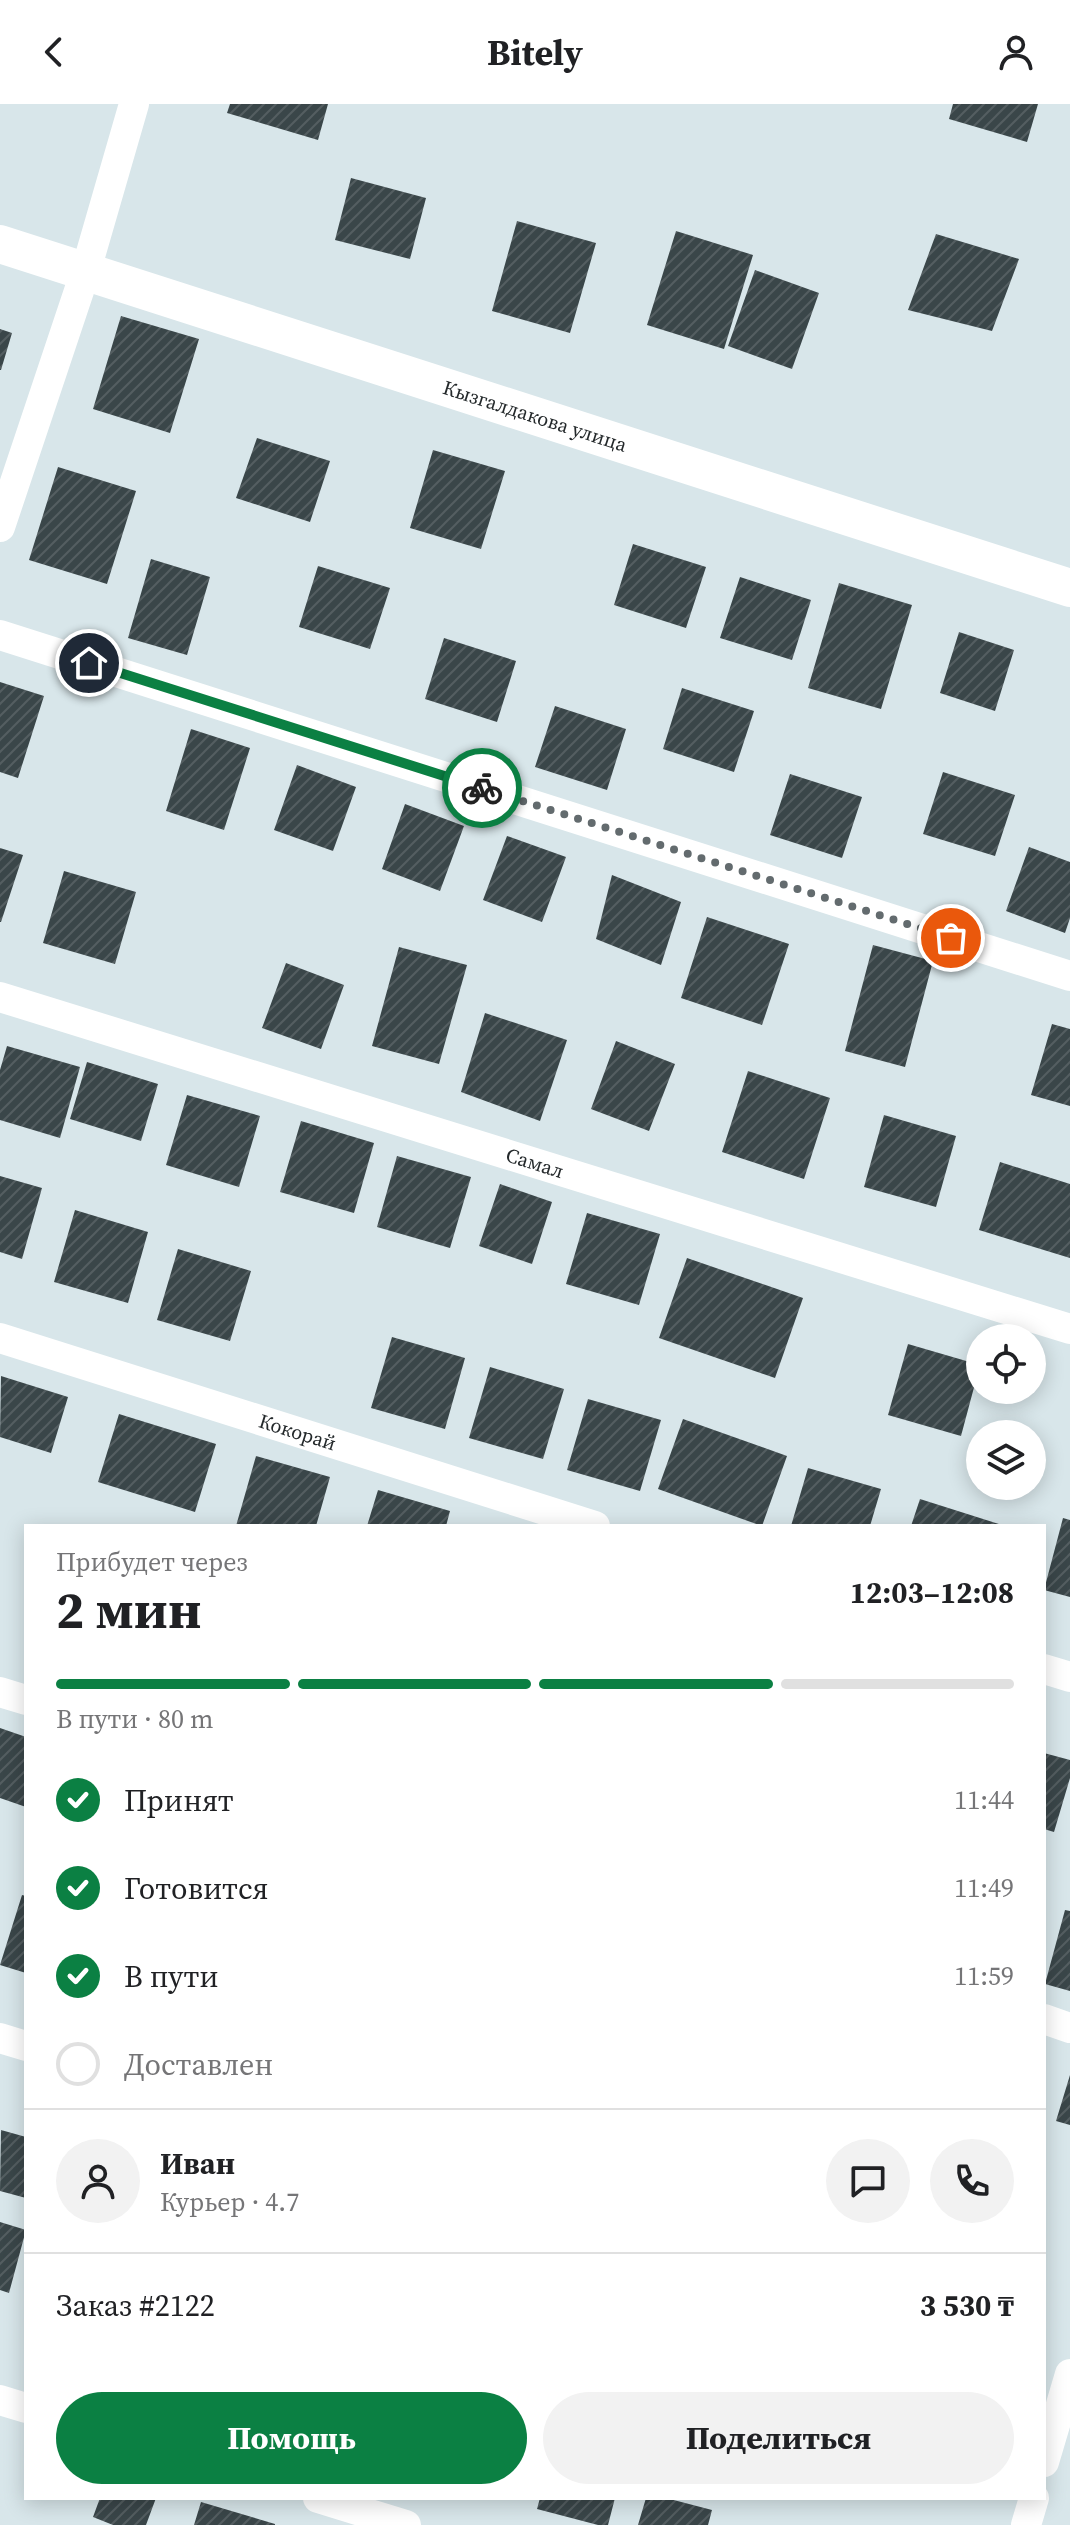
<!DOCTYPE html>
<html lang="ru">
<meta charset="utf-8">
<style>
body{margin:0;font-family:"Source Serif 4",serif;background:#f2f2f2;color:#202124;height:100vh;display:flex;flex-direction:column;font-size:30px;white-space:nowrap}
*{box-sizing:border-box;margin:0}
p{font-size:26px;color:#757577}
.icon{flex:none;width:44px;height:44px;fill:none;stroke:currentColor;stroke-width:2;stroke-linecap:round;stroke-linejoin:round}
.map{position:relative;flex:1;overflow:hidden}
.details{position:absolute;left:24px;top:1420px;width:1022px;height:976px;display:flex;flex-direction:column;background:#fff;border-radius:0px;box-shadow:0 4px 20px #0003}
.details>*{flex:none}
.fabs{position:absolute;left:966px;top:1220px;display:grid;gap:16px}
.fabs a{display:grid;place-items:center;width:80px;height:80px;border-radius:50%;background:#fff;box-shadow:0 4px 20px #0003;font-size:40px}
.pin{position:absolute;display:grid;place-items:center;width:68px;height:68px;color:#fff;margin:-34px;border:4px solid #fff;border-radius:50%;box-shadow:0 2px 8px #0007}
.courier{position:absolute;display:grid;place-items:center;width:80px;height:80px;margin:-40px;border:6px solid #0b8043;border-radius:50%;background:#fff;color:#222;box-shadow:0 2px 10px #0007}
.head em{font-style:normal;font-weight:700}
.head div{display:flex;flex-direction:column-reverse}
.head{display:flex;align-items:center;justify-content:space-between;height:136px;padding:0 32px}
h1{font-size:52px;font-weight:700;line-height:60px}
.bar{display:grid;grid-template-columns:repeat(4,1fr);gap:12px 8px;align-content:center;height:96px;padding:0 32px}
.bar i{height:10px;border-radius:6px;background:#e0e0e0}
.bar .on{background:#0b8043}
.bar p{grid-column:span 4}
.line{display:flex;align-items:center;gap:20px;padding:0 32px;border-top:2px solid #e0e0e0}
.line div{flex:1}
.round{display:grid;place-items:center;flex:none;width:84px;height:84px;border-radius:42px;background:#f2f2f2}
ol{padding:0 32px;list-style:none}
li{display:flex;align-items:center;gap:24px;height:88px}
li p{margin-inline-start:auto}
li .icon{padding:8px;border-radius:50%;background:#0b8043;color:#fff;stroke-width:4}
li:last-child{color:#757577}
li i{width:44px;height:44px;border:4px solid #e0e0e0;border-radius:50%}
.button{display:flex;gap:16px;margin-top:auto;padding:16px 32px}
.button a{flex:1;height:92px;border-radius:48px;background:#0b8043;color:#fff;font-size:32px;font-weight:700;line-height:92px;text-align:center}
.button a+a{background:#f2f2f2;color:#202124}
header{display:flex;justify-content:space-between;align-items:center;height:104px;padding:0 32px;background:#fff;font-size:36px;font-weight:700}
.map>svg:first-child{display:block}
.building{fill:url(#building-hatch)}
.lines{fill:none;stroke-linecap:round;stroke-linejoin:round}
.minor{stroke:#fff;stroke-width:30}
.tertiary{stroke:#fff;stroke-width:38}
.done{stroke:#636b6e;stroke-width:8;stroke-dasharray:0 14.4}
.route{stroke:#0b8043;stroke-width:10}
.labels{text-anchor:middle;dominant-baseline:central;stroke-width:8;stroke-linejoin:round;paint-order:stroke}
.street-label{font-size:20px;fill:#24292b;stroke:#e5f4f8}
</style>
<header><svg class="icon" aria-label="back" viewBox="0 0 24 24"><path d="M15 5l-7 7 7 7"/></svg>Bitely<svg class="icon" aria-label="person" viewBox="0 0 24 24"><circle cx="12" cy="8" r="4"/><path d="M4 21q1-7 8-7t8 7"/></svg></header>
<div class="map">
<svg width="1070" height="2421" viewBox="0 0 1070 2421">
<defs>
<pattern id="building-hatch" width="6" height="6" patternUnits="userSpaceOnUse" patternTransform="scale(2)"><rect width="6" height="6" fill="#3a4649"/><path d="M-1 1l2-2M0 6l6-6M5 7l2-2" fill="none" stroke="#545e61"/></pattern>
</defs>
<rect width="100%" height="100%" fill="#d8e6ea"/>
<path class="building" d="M230,0H328L318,36L227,9Z
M953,0H1038L1027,38L949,15Z
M351,74L426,94L410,155L335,136Z
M517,117L596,139L570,229L492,207Z
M676,127L753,151L724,245L647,221Z
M936,130L1019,155L992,227L908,206Z
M755,166L819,189L792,265L728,242Z
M121,212L199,235L170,329L93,305Z
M0,225L12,229L1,266H0Z
M257,334L330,357L310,418L236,394Z
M433,346L505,367L481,445L410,424Z
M58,363L136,387L107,480L29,456Z
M633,440L706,463L686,524L614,501Z
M151,455L210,473L187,551L128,534Z
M318,462L390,484L370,545L299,523Z
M740,473L811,496L792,556L720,534Z
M839,479L912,501L881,605L808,584Z
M959,528L1014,546L995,607L940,589Z
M444,534L516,557L497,618L425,595Z
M0,578L44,592L18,674L0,668Z
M682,584L754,607L734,668L663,645Z
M555,602L626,625L607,686L535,663Z
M191,625L250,644L224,726L166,707Z
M297,661L356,683L333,747L274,726Z
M943,668L1015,691L995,752L923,730Z
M790,670L862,693L842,754L770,731Z
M405,700L464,722L440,787L382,765Z
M507,732L566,753L542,818L483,796Z
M1029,743L1070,758V814L1065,829L1006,807Z
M0,744L23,751L1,818H0Z
M64,767L136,788L115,860L43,839Z
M612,771L681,798L661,861L596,835Z
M707,813L789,840L762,921L681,894Z
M873,841L933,857L905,963L845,947Z
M399,843L467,861L439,960L372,942Z
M286,859L344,881L321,945L262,924Z
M485,909L567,936L540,1017L461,988Z
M1052,920L1070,925V1002L1031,991Z
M616,937L675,960L649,1027L591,1005Z
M7,942L80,963L60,1034L0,1016V966Z
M87,958L158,980L141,1037L70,1015Z
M748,967L830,994L804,1075L722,1048Z
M187,991L260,1012L239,1083L166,1061Z
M884,1011L956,1032L936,1103L864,1083Z
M301,1017L374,1039L354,1109L280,1088Z
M397,1052L471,1073L450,1144L377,1123Z
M1000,1058L1070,1080V1154L979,1126Z
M0,1072L42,1084L22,1155L0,1148Z
M500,1080L552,1098L532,1160L479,1142Z
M75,1106L148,1128L128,1199L54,1178Z
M587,1109L660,1130L639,1201L566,1180Z
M178,1145L251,1167L230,1237L157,1216Z
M687,1154L803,1194L775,1274L659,1234Z
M392,1233L465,1254L445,1325L371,1304Z
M908,1240L980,1261L961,1332L888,1311Z
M490,1263L564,1285L543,1355L469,1334Z
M1,1272L68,1293L51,1349L0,1333Z
M588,1295L661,1316L640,1387L567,1366Z
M119,1310L216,1340L195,1408L98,1378Z
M683,1315L787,1352L762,1422L658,1385Z
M256,1352L330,1373L316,1422H236Z
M808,1364L881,1385L870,1422H791Z
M378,1386L450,1407L446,1422H367Z
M920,1395L1002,1421V1422H911Z
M1063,1414L1070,1416V1493L1044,1486Z
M0,1624L26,1633V1703L0,1694Z
M1044,1649L1070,1656V1674L1054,1728L1044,1725Z
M22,1791L26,1792V1869L0,1861Z
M1065,1806L1070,1807V1887L1045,1880Z
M1070,1971V2021L1056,2017Z
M1,2026L26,2033V2094L0,2087Z
M0,2118L26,2126L9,2189L0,2186Z
M100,2394H156L146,2421H113L93,2413Z
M540,2394H615L608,2421H598L537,2405Z
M646,2394H666L712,2406L708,2421H638Z
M201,2398L275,2420V2421H194Z"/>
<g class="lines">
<g class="minor">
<path d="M0,423L86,166L134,0"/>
<path d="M0,531L1070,872"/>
<path id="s1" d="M0,893L1070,1225"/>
<path id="s2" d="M0,1234L595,1422"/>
<path d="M1044,1565L1070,1573"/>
<path d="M0,1588L26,1596"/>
<path d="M1044,1915L1070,1924"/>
<path d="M0,1934L26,1942"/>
<path d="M0,2296L26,2304"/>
<path d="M1044,2358L1070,2270"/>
<path d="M318,2394L406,2421"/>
<path d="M1026,2421L1034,2394"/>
</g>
<path class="tertiary" id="s3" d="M0,140L1070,484"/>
</g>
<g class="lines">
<path class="done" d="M482,684L951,834"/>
<path class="route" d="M89,559L482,684"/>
</g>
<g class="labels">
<g class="street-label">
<text stroke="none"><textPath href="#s3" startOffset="562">Кызгалдакова улица</textPath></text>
<text stroke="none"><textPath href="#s1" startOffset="560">Самал</textPath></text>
<text stroke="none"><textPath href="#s2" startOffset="312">Кокорай</textPath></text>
</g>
</g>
</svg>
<div class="fabs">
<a><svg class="icon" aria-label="locate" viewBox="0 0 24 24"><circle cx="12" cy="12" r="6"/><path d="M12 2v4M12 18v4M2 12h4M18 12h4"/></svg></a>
<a><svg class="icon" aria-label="layers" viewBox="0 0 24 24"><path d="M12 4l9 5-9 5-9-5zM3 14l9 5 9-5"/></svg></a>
</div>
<div class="pin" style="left:951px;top:834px;background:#ea580c"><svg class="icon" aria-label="bag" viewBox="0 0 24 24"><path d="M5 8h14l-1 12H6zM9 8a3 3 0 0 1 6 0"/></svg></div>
<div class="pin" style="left:89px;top:559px;background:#1f2937"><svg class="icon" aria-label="home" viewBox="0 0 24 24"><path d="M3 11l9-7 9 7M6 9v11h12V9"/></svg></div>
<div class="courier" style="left:482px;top:684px"><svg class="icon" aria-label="bike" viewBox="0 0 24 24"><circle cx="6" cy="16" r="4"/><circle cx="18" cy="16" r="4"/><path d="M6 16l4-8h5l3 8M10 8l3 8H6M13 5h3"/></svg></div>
<section class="details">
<div class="head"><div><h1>2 мин</h1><p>Прибудет через</p></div><em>12:03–12:08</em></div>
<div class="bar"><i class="on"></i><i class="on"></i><i class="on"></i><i></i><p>В пути · 80 m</p></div>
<ol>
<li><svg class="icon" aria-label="check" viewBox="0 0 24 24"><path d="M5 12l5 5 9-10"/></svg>Принят<p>11:44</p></li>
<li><svg class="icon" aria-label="check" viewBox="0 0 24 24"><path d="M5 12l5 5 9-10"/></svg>Готовится<p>11:49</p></li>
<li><svg class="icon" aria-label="check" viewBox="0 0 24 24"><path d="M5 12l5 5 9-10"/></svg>В пути<p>11:59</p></li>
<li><i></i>Доставлен</li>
</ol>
<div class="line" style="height:144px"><a class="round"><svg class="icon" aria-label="person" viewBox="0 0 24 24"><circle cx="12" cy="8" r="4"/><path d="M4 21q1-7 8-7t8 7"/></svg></a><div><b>Иван</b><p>Курьер · 4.7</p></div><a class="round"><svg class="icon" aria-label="chat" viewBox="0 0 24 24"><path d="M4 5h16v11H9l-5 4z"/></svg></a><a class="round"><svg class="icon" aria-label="phone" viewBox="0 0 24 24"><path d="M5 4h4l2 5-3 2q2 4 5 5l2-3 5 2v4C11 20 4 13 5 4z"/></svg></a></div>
<div class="line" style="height:104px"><div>Заказ #2122</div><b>3 530 ₸</b></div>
<div class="button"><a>Помощь</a><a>Поделиться</a></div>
</section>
</div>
